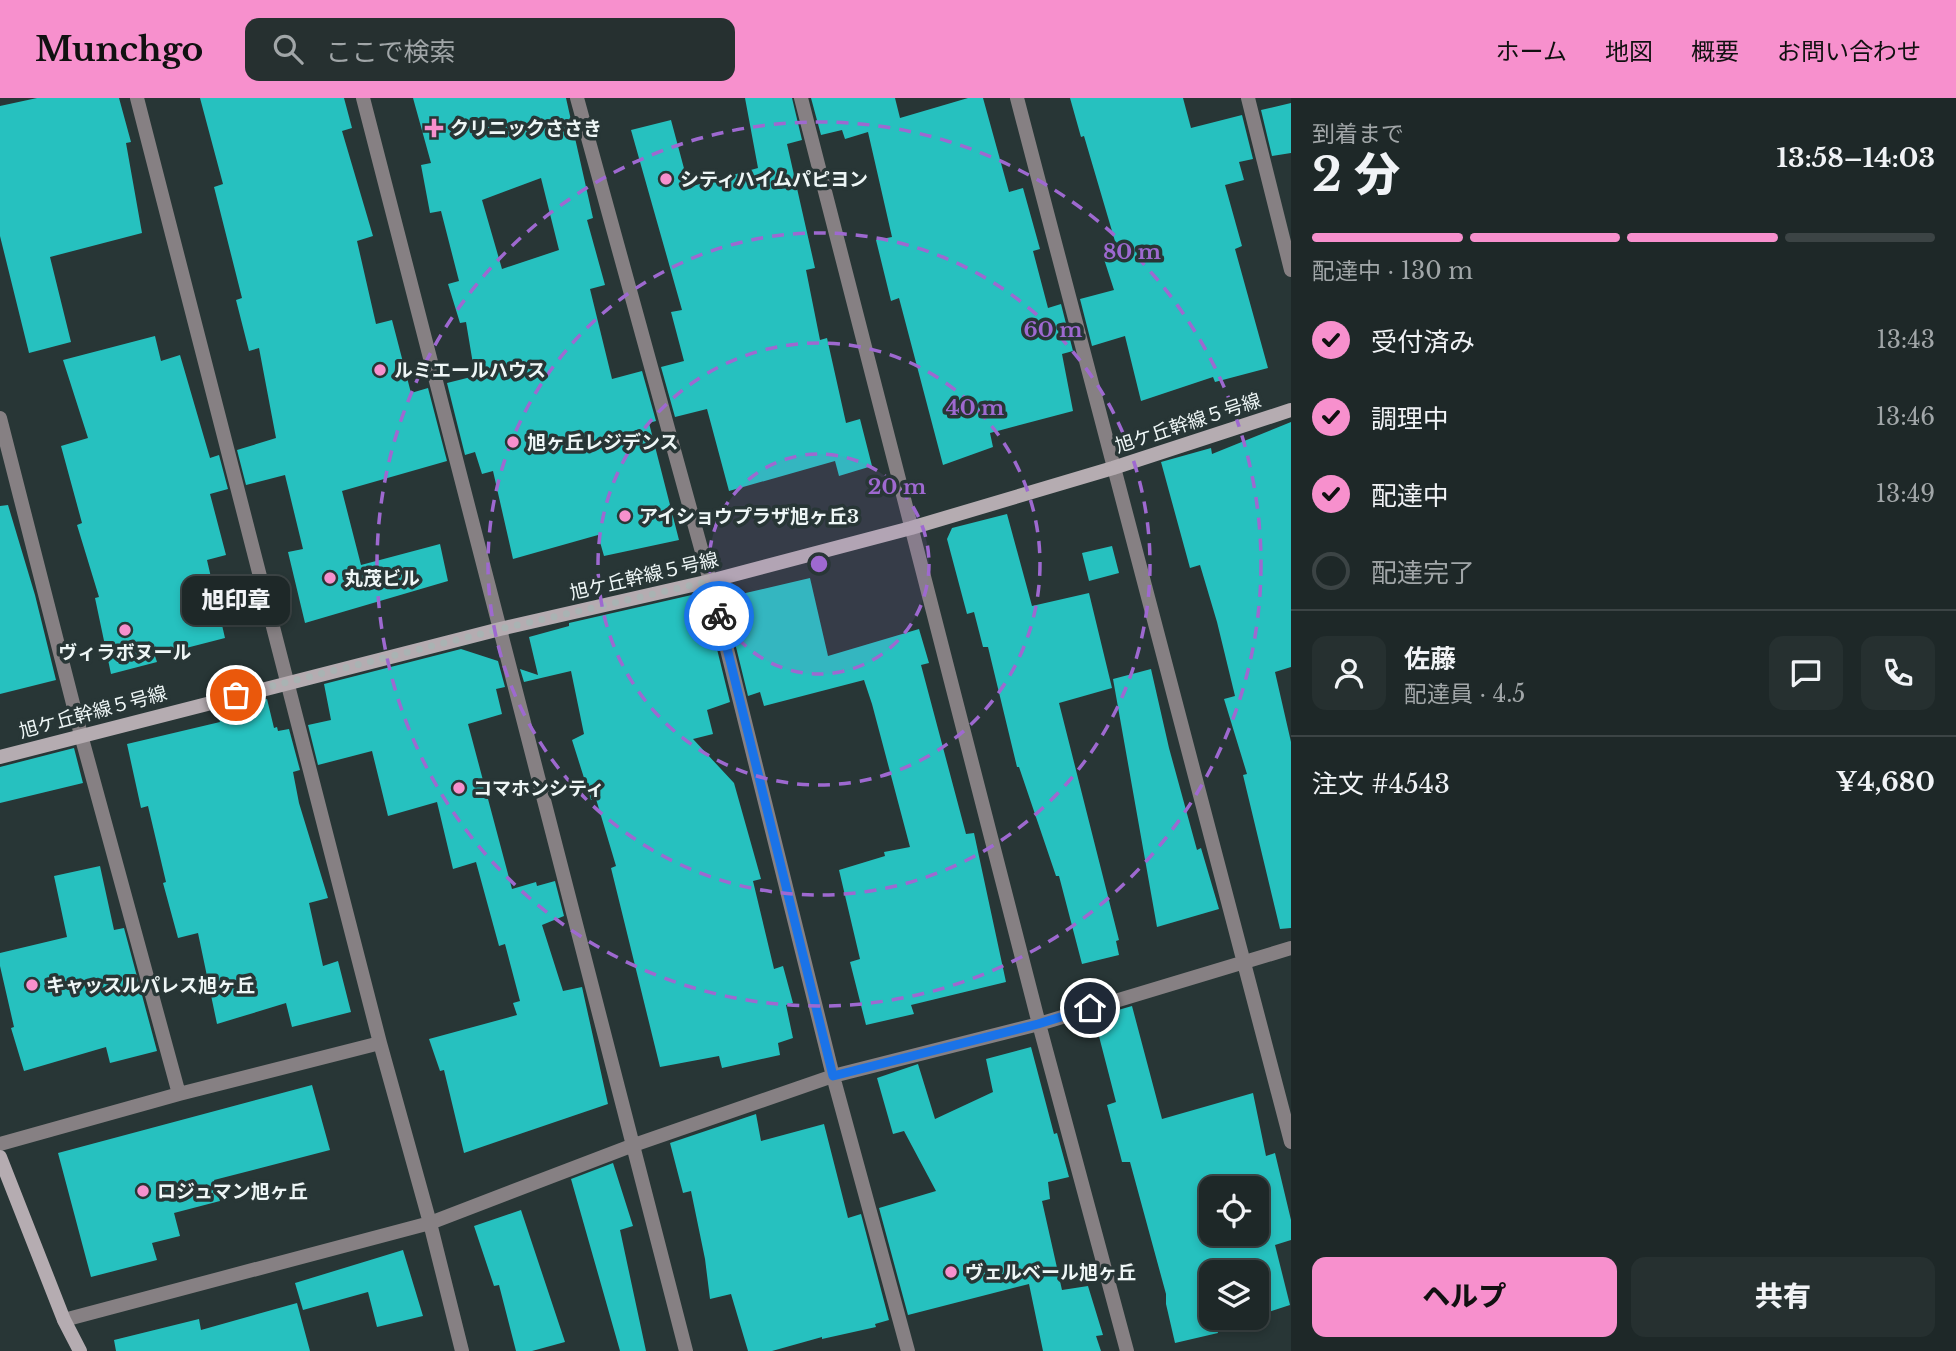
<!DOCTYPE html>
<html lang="ja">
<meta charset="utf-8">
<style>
body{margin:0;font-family:"Libre Baskerville","Noto Sans JP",serif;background:#263030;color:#f1f3f6;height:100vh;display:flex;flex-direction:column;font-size:26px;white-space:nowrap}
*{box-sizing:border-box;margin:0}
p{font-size:23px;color:#a1a6a8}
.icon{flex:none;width:38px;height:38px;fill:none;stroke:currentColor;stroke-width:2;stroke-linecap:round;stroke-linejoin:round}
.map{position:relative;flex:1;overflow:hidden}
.panel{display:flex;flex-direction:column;background:#1e2828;width:665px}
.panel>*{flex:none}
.fabs{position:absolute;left:1199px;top:1078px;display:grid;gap:14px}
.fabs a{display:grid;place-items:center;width:70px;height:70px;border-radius:14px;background:#1e2828;box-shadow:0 4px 10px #0003,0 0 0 2px #3c4445;font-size:35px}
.pin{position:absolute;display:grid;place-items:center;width:60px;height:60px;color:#fff;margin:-30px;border:4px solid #fff;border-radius:50%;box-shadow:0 2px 7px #0007}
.courier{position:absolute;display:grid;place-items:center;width:70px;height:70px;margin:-35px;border:5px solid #1a73e8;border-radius:50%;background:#fff;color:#222;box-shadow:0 2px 9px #0007}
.bubble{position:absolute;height:49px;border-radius:14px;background:#1e2828;box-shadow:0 4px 10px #0003,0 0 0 2px #3c4445;font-size:23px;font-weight:800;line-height:49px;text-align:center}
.summary em{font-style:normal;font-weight:800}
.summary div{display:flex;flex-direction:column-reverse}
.summary{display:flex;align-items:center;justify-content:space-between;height:119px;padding:0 21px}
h1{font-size:46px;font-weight:800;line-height:52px}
.bar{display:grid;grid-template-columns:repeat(4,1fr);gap:10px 7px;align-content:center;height:84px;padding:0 21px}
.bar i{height:9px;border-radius:5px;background:#3c4445}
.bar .selected{background:#f790cd}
.bar p{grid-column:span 4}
.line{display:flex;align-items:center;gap:18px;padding:0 21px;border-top:2px solid #3c4445}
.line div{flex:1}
.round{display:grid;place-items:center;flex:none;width:74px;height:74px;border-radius:14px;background:#263030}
ol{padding:0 21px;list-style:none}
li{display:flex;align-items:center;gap:21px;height:77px}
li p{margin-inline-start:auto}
li .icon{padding:7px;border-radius:50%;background:#f790cd;color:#111;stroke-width:4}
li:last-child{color:#a1a6a8}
li i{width:38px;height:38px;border:4px solid #3c4445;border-radius:50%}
.cta{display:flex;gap:14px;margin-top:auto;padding:14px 21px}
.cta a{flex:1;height:80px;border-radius:14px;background:#f790cd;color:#111;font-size:28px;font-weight:800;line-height:80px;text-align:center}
.cta a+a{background:#263030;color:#f1f3f6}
header{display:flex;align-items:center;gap:42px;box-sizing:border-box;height:98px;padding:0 35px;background:#f790cd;color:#111}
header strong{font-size:33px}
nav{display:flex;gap:38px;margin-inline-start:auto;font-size:24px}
.search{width:490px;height:63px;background:#263030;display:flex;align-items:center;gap:18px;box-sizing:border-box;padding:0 24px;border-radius:14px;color:#a1a6a8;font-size:26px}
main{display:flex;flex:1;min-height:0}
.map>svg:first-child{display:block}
.building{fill:#26c1bf;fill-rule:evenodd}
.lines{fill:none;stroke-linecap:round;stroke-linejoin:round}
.street{stroke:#868083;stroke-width:14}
.secondary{stroke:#b5acb1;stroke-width:14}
.done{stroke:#a9b3b3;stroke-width:7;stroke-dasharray:0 12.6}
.route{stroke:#1a73e8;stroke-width:9}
.ring{fill:none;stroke:#9e69d0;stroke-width:3.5;stroke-dasharray:12 9}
.poi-dot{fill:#f790cd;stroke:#283636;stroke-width:2.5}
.labels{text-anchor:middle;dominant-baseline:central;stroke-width:7;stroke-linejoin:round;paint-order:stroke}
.poi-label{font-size:19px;font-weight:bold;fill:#eef6f6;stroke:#283636;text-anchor:start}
.street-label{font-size:19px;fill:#eef6f6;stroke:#283636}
.centre{fill:#9e69d0;stroke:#283636;stroke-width:3.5}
.ring-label{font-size:21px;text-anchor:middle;font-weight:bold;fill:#9e69d0;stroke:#283636;stroke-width:7;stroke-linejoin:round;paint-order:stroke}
</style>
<header>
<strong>Munchgo</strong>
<div class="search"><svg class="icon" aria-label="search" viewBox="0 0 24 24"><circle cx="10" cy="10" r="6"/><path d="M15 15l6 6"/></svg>ここで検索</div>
<nav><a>ホーム</a><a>地図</a><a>概要</a><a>お問い合わせ</a></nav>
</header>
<main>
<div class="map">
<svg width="1291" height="1253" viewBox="0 0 1291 1253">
<rect width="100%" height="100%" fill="#283636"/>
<path class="building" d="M37,0H119L131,44L126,45L142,135L50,159L71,244L29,255L0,138V8Z
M200,0H344L352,30L342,33L373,138L357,143L376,226L392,222L411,295L428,290L447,363L342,393L361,467L440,446L448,483L305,525L288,454L303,451L285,377L246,387L237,352L276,340L259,250L249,253L236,202L242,200L214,89L223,86Z
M413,0H566L593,120L587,122L605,187L590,191L612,281L642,273L656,323L649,325L679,442L604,458L598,437L513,461L493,373L482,376L475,354L465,357L447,285L475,278L466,224L460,225L448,186L459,183L441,113L430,115L421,67L431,65ZM541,80L559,152L502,171L482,102Z
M745,0H792L802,42L787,46L815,170L806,172L820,242L827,240L846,325L860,321L872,368L839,378L835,363L729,393L707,311L675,319L661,269L684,263L671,214L682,212L631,32L671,22L689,89L758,70Z
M811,0H895L900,20L968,0H983L1009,94L1023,90L1040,151L1033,153L1048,210L1061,206L1073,253L1062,256L1073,313L990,335L993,349L943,367L899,200L891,203L876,142L892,139L868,34L845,41L842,32L821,37Z
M1070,0H1183L1191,30L1242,17L1253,61L1239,64L1244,82L1225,87L1242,148L1235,151L1268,270L1215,284L1213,279L1141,303L1125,238L1092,248L1080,201L1114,192L1102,155L1117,150L1084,38L1081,39Z
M1291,5V55L1272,58L1261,12Z
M155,238L161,263L180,257L210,360L219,357L228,391L210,396L226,457L207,462L225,540L155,558L157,564L111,576L95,500L99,499L77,427L82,425L61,348L88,340L63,262Z
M1291,324V569L1275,574L1291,644V830L1280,831L1243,677L1247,676L1224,601L1235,598L1217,524L1200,467L1190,470L1161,364L1211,350L1212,356Z
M8,407L35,497L56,582L0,596V408Z
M1007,416L1032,508L1089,495L1112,590L1059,605L1119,842L1116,843L1119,857L1082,866L1059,778H1056L1019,669H1017L988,549H983L974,514L967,516L947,441L952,430Z
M1112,448L1119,475L1089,483L1082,455Z
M810,480L828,558L919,531L929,565L921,567L966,736L974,735L1006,884L911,907L914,916L866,927L850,864L860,861L839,772L885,758L884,754L910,749L872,606L864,582L764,608L760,594L748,598L724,500Z
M696,496L704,498L730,604L707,612L713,636L693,641L734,685L761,781L753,783L774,871L783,868L793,905L786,907L793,940L778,945L780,957L722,970L719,958L660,969L611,770L616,768L596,701L591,702L572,642L584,636L571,573L524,584L520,571L538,577L529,539L569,528V525Z
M461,551L498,563L505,589L496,591L502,616L468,626L512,791L536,784L537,788L555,783L564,818L542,827L563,893L582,889L608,1006L464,1055L444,972L440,973L429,941L517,917L513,905L520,903L505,846L499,848L476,764L453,771L437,704L388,718L372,653L318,667L308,627L331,622L324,586Z
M1151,571L1169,650L1197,752L1201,750L1219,811L1157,829L1113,581Z
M267,601L274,630L277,629L278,633L289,631L300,672L293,674L299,705L328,800L309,805L323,868L338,863L351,914L292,929L286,905L217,926L198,835L178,840L163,785L166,784L148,708L141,710L127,646L220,624L217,613Z
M74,650L83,685L0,705V669Z
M100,768L114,832L124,830L157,953L110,965L106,949L24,973L11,930L14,929L0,868V855L67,839L54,778Z
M1132,908L1162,1021L1253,995L1266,1058L1275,1055L1291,1122V1142L1275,1147L1290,1207L1256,1218V1174H1211V1220H1250L1217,1231L1218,1235L1175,1245L1166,1206V1196L1130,1064H1122L1107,1007L1116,1004L1094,919ZM1211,1090H1256V1136H1211Z
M1031,949L1054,1036L1057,1035L1069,1079L1048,1084L1050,1101L1042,1103L1062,1192L1088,1188L1103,1237L1096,1238L1101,1253H1043L1029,1186L908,1217L879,1110L936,1093L904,1033L893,1036L877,980L918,966L935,1021L993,994L986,961Z
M312,987L330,1052L214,1082L220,1103L174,1115L180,1138L152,1145L157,1162L91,1179L58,1055Z
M756,1016L761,1043L824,1026L848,1120L861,1116L889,1222L875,1226L876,1229L822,1241V1239L772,1253H748L731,1196L710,1201L705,1161L691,1093L683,1095L670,1045Z
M613,1065L633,1128L620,1132L646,1253H620L571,1081Z
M521,1112L565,1244L532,1253H516L499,1187L494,1188L474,1128Z
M403,1152L423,1218L377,1229L368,1194L303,1212L295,1185Z
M297,1205L310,1253H116L114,1242L199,1221L201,1232Z"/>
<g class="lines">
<path class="street" d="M137,0L380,945L430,1125L462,1253
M363,0L686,1253
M577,0L710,483L833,978L908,1253
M801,0L1039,926L1127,1253
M1017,0L1291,1044
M1248,0L1291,172
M0,320L81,637L179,996
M0,1046L179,996L380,945
M64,1222L430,1125L631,1048L833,978L1039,926L1291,850"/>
<path class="secondary" d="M0,659L500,531L710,483L911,430L1113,370L1291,312
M0,1059L64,1222L80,1253"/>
</g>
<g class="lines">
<path class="done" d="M236,597L500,531L710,483L719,518"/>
<path class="route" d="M719,518L833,978L1038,926L1090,910"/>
</g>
<circle cx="819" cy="466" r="110" fill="#9e69d0" fill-opacity=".12"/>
<g class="ring">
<circle cx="819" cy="466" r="110"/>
<circle cx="819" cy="466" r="221"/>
<circle cx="819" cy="466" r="331"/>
<circle cx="819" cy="466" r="442"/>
</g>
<g class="poi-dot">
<path d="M430.5 19.5h7v7h7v7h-7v7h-7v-7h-7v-7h7z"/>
<circle cx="666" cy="81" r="7"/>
<circle cx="380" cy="272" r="7"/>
<circle cx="513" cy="344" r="7"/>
<circle cx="625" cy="418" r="7"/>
<circle cx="330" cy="480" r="7"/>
<circle cx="125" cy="532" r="7"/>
<circle cx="459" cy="690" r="7"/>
<circle cx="32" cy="887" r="7"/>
<circle cx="143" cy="1093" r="7"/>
<circle cx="951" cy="1174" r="7"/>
</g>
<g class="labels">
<g class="poi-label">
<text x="450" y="30">クリニックささき</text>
<text x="680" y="81">シティハイムパピヨン</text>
<text x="394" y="272">ルミエールハウス</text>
<text x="527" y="344">旭ヶ丘レジデンス</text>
<text x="639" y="418">アイショウプラザ旭ヶ丘3</text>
<text x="344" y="480">丸茂ビル</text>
<text x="125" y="554" text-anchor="middle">ヴィラボヌール</text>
<text x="473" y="690">コマホンシティ</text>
<text x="46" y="887">キャッスルパレス旭ヶ丘</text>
<text x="157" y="1093">ロジュマン旭ヶ丘</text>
<text x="965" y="1174">ヴェルベール旭ヶ丘</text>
</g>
<g class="street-label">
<text transform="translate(1188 325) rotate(-18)">旭ケ丘幹線５号線</text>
<text transform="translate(644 478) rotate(-13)">旭ケ丘幹線５号線</text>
<text transform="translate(93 614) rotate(-15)">旭ケ丘幹線５号線</text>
</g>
</g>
<circle cx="819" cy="466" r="10" class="centre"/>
<g class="ring-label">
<text x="1132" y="161">80 m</text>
<text x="1053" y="239">60 m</text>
<text x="975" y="317">40 m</text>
<text x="897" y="396">20 m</text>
</g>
</svg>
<div class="fabs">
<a><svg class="icon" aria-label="locate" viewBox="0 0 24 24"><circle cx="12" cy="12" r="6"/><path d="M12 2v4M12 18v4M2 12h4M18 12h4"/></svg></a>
<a><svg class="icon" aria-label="layers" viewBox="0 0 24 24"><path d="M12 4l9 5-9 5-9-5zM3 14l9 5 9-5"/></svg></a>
</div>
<div class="pin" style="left:236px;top:597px;background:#ea580c"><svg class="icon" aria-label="bag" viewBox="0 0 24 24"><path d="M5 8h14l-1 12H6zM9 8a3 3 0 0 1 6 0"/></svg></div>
<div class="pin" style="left:1090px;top:910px;background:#1f2937"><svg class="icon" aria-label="home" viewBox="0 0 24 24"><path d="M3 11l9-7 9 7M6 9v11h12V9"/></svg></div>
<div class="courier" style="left:719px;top:518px"><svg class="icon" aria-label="bike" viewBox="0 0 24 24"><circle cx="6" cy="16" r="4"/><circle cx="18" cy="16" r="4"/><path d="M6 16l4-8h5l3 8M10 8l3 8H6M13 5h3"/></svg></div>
<div class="bubble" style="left:182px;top:478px;width:108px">旭印章</div>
</div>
<section class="panel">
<div class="summary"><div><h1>2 分</h1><p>到着まで</p></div><em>13:58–14:03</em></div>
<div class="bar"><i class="selected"></i><i class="selected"></i><i class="selected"></i><i></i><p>配達中 · 130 m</p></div>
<ol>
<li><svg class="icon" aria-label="check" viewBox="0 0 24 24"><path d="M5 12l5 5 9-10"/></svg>受付済み<p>13:43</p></li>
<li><svg class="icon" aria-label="check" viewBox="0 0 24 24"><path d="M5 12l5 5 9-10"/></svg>調理中<p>13:46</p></li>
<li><svg class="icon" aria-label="check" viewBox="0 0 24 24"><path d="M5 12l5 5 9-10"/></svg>配達中<p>13:49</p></li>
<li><i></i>配達完了</li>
</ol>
<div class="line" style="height:126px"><a class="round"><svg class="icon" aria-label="person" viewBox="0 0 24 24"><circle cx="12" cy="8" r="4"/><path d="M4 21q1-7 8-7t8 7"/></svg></a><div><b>佐藤</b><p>配達員 · 4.5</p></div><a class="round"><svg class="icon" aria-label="chat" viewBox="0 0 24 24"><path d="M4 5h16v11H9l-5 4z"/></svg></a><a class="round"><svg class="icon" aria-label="phone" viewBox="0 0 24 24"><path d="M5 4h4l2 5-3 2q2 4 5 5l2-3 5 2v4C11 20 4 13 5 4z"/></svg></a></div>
<div class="line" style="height:91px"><div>注文 #4543</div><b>¥4,680</b></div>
<div class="cta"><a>ヘルプ</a><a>共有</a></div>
</section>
</main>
